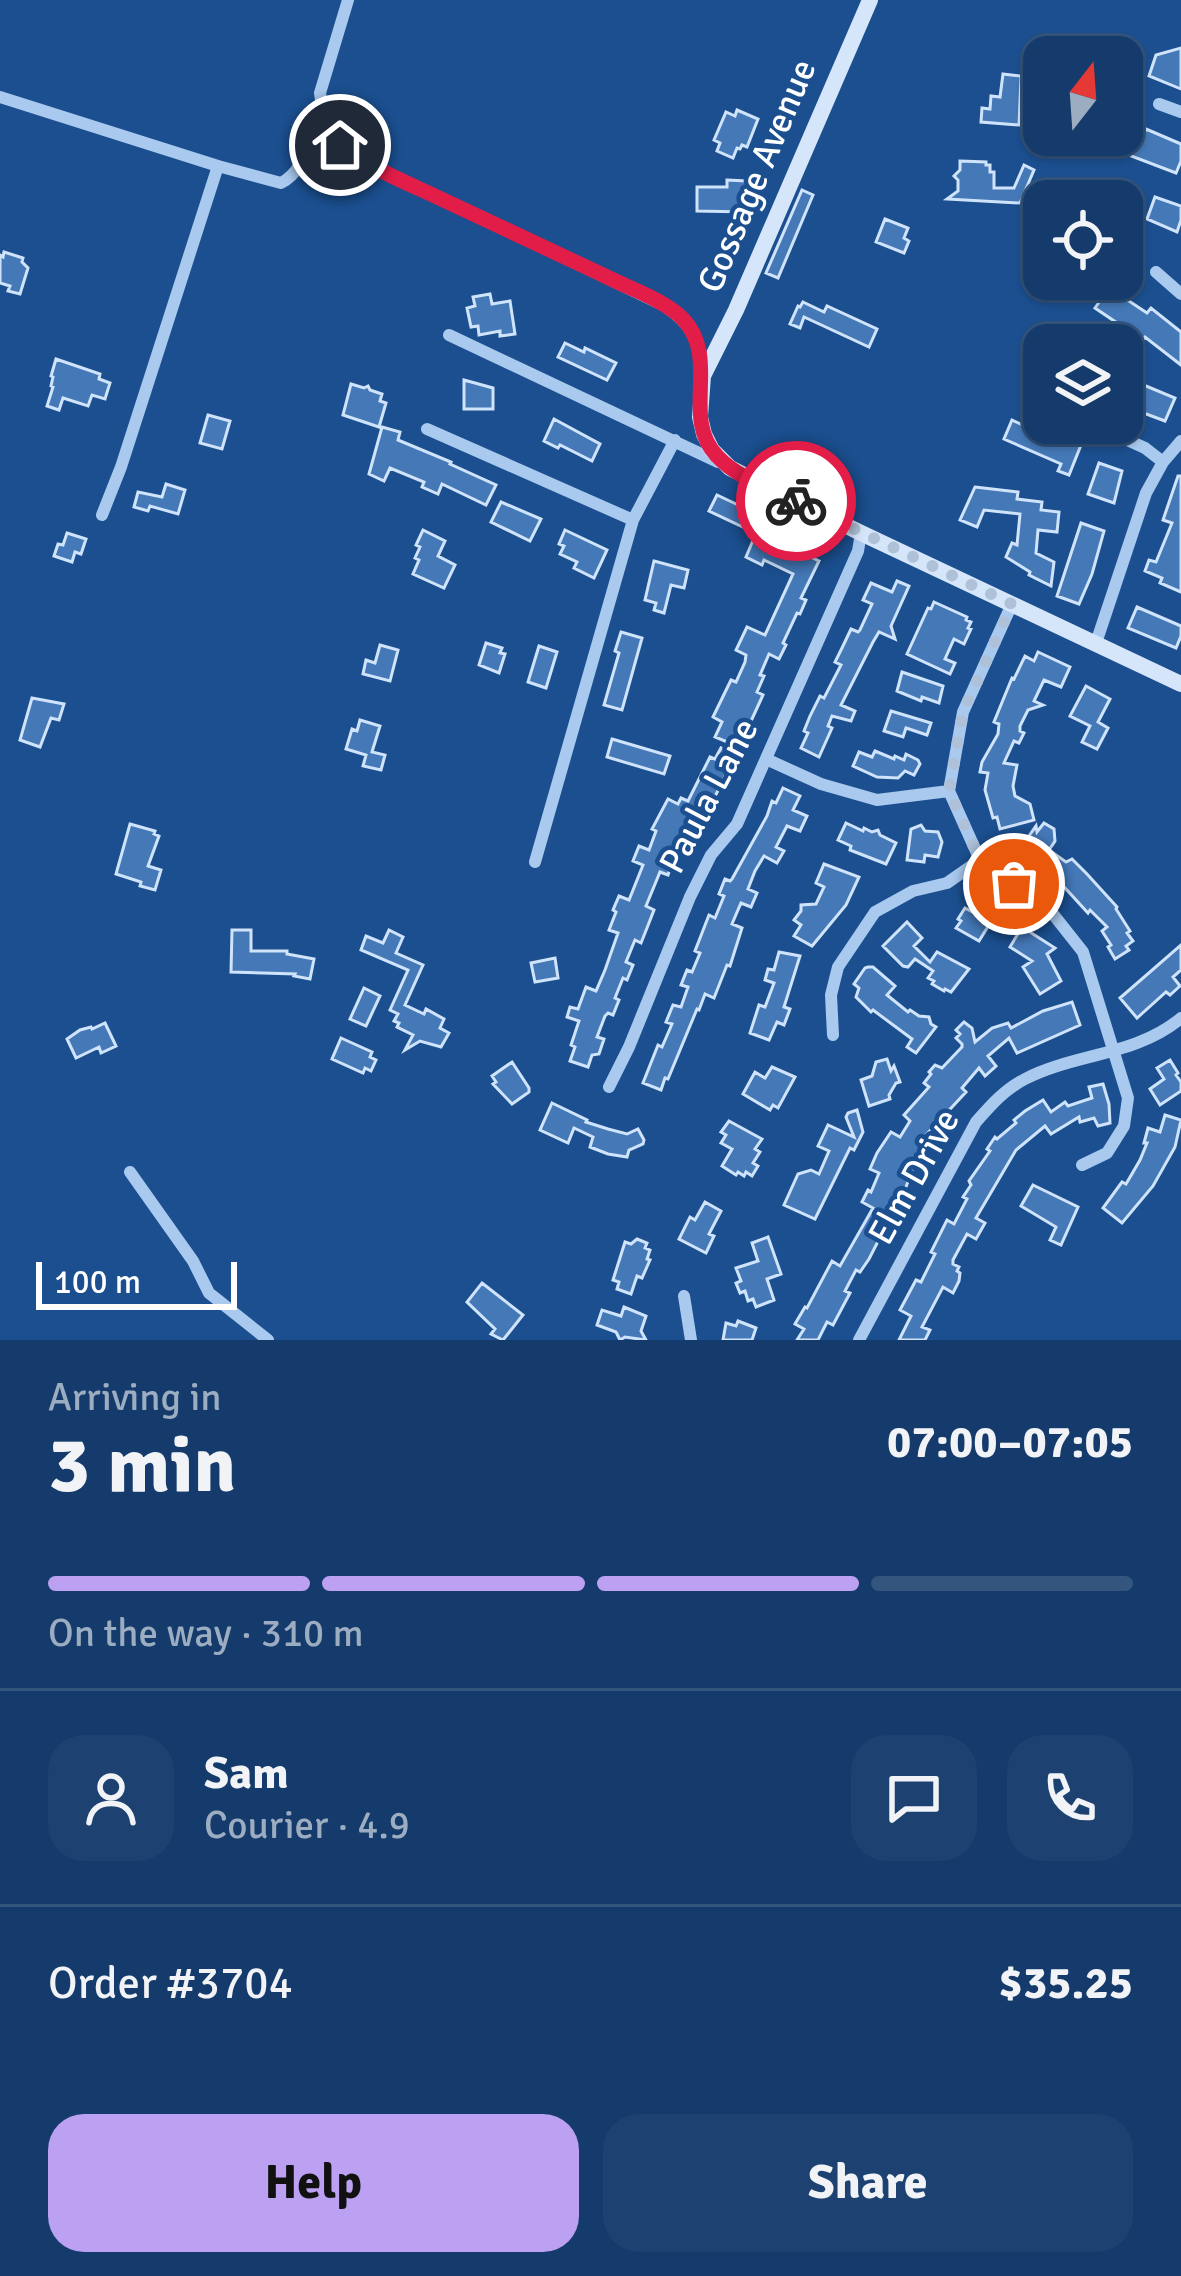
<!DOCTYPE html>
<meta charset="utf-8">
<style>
body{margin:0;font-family:Signika,sans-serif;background:#1d4271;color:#f1f3f6;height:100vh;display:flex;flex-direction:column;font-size:45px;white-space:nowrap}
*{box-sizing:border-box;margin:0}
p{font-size:39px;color:#9dadc1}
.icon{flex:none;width:66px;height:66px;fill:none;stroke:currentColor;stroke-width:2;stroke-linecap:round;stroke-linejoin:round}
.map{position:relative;height:1340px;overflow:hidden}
.side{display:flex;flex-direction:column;background:#143b6b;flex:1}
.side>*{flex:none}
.needle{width:78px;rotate:17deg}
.controls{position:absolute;left:1023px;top:36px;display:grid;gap:24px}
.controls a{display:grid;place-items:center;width:120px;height:120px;border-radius:24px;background:#143b6b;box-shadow:0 3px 9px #0004,0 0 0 3px #33557e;font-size:60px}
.scale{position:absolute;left:36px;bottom:30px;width:201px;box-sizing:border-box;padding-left:12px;border:6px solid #fff;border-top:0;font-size:33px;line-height:42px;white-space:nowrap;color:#fff;-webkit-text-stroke:9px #1b4f8f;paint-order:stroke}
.pin{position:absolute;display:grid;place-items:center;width:102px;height:102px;color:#fff;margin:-51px;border:6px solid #fff;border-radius:50%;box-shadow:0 3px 12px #0007}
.courier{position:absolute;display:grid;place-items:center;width:120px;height:120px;margin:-60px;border:9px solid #e11d48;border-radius:50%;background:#fff;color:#222;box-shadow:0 3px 15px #0007}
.headline em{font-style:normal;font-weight:700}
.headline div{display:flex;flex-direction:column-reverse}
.headline{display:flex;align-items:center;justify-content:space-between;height:204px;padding:0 48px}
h1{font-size:78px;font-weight:700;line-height:90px}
.bar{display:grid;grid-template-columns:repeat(4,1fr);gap:18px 12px;align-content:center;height:144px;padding:0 48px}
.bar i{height:15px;border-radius:9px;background:#33557e}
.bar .selected{background:#bca0f2}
.bar p{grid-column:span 4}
.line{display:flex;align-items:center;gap:30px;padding:0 48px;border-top:3px solid #33557e}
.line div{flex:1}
.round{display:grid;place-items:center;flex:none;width:126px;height:126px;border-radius:36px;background:#1d4271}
.cta{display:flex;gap:24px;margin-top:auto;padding:24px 48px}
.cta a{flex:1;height:138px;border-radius:36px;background:#bca0f2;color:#111;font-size:48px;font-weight:700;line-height:138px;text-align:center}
.cta a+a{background:#1d4271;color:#f1f3f6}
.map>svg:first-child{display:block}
.building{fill:#4478b7;stroke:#cfe3fa;stroke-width:3}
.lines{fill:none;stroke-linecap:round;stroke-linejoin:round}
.street{stroke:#a9c9ee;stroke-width:12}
.secondary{stroke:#d6e6fa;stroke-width:16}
.done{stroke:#afc1d8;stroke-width:12;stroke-dasharray:0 21.6}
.route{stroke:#e11d48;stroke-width:15}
.labels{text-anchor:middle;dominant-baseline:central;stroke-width:9;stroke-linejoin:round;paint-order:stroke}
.street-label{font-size:36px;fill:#fff;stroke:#1b4f8f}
</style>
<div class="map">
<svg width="1181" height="1340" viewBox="0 0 1181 1340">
<rect width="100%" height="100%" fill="#1b4f8f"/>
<path class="building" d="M1181,48V89L1149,76L1156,55Z
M1003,74L1021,76L1019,125L981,122L982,108L990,109L991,96L1000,97Z
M737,110L758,119L747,147L742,145L740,149L737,148L733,158L717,151L720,143L714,140L726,112L735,116Z
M1128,127L1144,133L1146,129L1181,144V161L1176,173L1118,151Z
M960,161L986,162V165H990V172H994V188H1014L1024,165L1034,170L1020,203L947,199L958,191V180L954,176L960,170Z
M727,180L746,181V212L697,211V187H727Z
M1051,182L1095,201H1043Z
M802,190L813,195L778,278L766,273Z
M1155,197L1181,206V220L1177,232L1147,219Z
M885,219L908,228L904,238L909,241L904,253L876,242Z
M4,252L23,258L22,262L28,268L20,294L8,291L10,286L0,283V255L3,257Z
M1107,291L1118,298L1123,297L1147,313L1151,308L1181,332V365L1145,337L1139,344L1127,334L1129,331L1095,308Z
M490,294L492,304L510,301L515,334L500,336V331L479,335L478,326L471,327L467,308L475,306L473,297Z
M803,302L824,312L827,306L877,329L869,347L804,317L800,328L790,324L798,306L800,307Z
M565,343L584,352L585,348L616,363L607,380L558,357Z
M56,359L100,374L99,379L110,383L105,399L92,395L88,406L63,398L59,410L47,406L53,387L51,386L53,377L51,376Z
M1122,376L1175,398L1165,421L1122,405Z
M464,380L493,388V409H464Z
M351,384L364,388L368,386L370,390L382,394L380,401L386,403L379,427L343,415Z
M208,415L230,421L222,449L200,443Z
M554,419L600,444L592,461L560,445L558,448L544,441Z
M1012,420L1027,427L1029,423L1064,442L1068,440L1081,445L1069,475L1058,471L1061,464L1004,439Z
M382,427L400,432L398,440L451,462L450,464L496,485L486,505L442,484L438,494L422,487L424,482L390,468L384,481L369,474Z
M1099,463L1122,471L1114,503L1088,494Z
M1178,476H1181V592L1160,583L1162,578L1145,571L1149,560L1156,562L1172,523L1163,520Z
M166,484L185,490L178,514L150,506L148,511L134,507L138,492L162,497Z
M975,487L1018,492L1017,499L1042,502L1041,510L1059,512L1057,532L1038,530L1036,553L1054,562L1051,586L1029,575L1030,572L1006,557L1012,543L1017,545L1020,514L984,510L977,527L960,520Z
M717,495L753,512L745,528L709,511Z
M501,502L541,519L530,541L491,522Z
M1081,523L1104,531L1092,574L1079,604L1057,596Z
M423,530L445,541L438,556L455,565L444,588L413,574L419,560L415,558L420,547L416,545Z
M565,530L607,550L594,578L574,568L577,562L560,554L564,546L559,544Z
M67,533L86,539L81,554L75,552L72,562L54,556L58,544L63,545Z
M772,537L785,543L782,550L802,559L804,554L819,561L801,598L806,600L800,614L797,613L783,643L786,645L779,659L769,654L760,675L764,676L757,692L763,695L746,732L738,729L732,744L715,737L722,722L713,717L731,680L736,682L745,662L746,655L736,650L747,627L765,635L793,574L764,560L762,565L746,557L754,538L769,543Z
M654,561L688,570L684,588L671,585L664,613L654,610L656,603L645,600Z
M897,581L909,586L891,626L895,639L879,632L873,642L841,705L855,711L851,721L832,716L828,726L832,728L819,757L801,748L808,733L804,731L810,716L820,696L824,698L841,665L835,662L842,648L851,629L858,632L860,630L872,604L863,600L871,583L892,592Z
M934,602L967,617L966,620L971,622L968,628L971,629L964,644L954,639L945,659L955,663L950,674L907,654L928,608L931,609Z
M1137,607L1181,626V636L1176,648L1128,628Z
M621,632L642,638L622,710L604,705L619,653L615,651Z
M486,643L502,648L500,653L505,654L499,673L479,665Z
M380,645L398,650L390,681L363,674L366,660L375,663Z
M539,646L557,652L546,688L528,682Z
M1038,652L1070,667L1061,687L1044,680L1034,701L1043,705L1028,710L1020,726V731L1024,733L1019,743L1014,741L1004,763L1017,765L1013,786L1015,796L1030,804L1034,820L1000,829L997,817L993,818L985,790L988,773L980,772L982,762L998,734L999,724L994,722L1012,678L1014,679L1025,656L1034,661Z
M902,672L943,686L939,703L922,697L921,701L897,691Z
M1086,686L1110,699L1098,722L1108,728L1097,749L1082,742L1090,726L1070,716Z
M32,698L64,704L59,720L51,718L40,747L20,740Z
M891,711L931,723L927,735L906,728L903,737L884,731Z
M360,720L380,726L372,752L385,755L381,770L363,766L366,755L346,749L352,729L357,731Z
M612,739L670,756L664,774L607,757Z
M721,748L736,754L700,827L694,824L687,843L679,840L668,875L660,872L646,906L654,910L647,928L641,943L635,940L626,962L633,965L627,980L623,978L615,998L619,1000L613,1015L608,1013L605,1016L597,1037L604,1039L599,1054L592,1055L588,1067L570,1061L575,1047L571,1045L579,1021L567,1017L570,1007L578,1009L586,987L596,991L605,970L618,933L609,930L616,912L613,910L619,896L629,900L643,865L633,861L639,846L649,850L656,831L652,829L668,799L678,804L681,798L688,801L710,757L715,759Z
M875,751L894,759L895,756L904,760L906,754L918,760L920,764L914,775L905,771L898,778L877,777L853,766L859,752L872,757Z
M783,788L800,796L793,810L807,816L800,831L787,826L776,847L784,851L777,863L764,856L755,871L748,889L757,893L751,907L741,903L732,924L742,928L730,966L727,965L714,998L705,994L699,1010L697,1009L668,1079L665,1078L661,1090L643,1083L658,1045L662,1047L672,1024L666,1022L673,1005L681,1007L688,987L681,985L687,970L692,972L700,953L695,951L709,915L715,918L724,896L719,894L725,879L730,881L732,879L767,816L772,801L776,803Z
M846,823L863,831L864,828L872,832L878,830L880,835L896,843L886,864L850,850L851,846L838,840Z
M1044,823L1054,829L1055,841L1049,850L1066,862L1072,859L1087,874L1117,907L1116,909L1130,931L1127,933L1133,941L1126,946L1129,950L1115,959L1108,947L1111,945L1102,931L1107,927L1090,910L1088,913L1044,865L1041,868L1020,849L1036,826L1037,832Z
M130,824L155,831L154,834L159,836L148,866L161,870L155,890L140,886L141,882L116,874Z
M921,825L925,831L938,832L942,842L938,857L925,855L924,862L907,860L911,829Z
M824,864L859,877L846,905L812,946L794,936L801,925L794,920L801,911V905L816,904L824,887L816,883Z
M982,904L997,912L979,941L956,928L961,921L958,919L965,908L976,914Z
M907,922L922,938L914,946L930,962L937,952L969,969L951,992L945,989L944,991L932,984L934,981L928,978L933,971L915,959L908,967L903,966L883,946Z
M1022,927L1055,948L1047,954L1061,981L1040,994L1023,967L1032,961L1010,947Z
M232,930H251V951H287V954L314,959L310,979L294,976L295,974L231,972Z
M389,930L403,937L396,953L423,965L405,1005L424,1014L426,1009L444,1019L440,1028L449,1033L441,1047L420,1041L405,1050L413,1035L397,1027L399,1023L394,1021L398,1014L390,1010L408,970L361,950L366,936L383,943Z
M1181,945V970L1173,977L1180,986L1170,995L1166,992L1137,1018L1120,998Z
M779,952L800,956L784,1007L790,1009L784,1025L777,1022L769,1040L750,1033L759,1005L765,1007L774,983L765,980L768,969L774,970Z
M555,958L558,978L535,982L531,963Z
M868,967H873L895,986L887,995L908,1012L910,1010L919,1016L929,1017L931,1024L936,1027L916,1053L907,1047L912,1039L873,1010L871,1012L856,997L859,988L854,984L865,968Z
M364,988L380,996L366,1026L350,1019Z
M1072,1002L1080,1025L1017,1053L1009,1038L988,1056L996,1066L985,1076L979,1068L962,1088L966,1092L927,1134L932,1137L909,1169L912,1171L906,1187L869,1259L860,1272L856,1270L845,1291L850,1293L833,1325L827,1322L818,1340H797L804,1329L795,1324L805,1307L807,1308L832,1261L840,1266L873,1208L862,1202L868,1190L871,1192L879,1173L870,1169L877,1153L891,1132L900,1137L910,1121L904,1115L929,1087L924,1083L931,1074L929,1072L935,1065L942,1068L962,1047V1044L956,1038L960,1034L956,1030L964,1022L972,1028L975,1042L992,1028L1008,1023L1011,1028L1043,1011Z
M105,1023L116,1046L101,1053L99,1047L76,1058L67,1039L80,1030L91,1027L92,1029Z
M341,1038L372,1052L370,1057L376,1060L371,1071L365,1068L363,1073L332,1059Z
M887,1059L891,1071L894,1066L900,1082L896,1083L889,1095L890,1099L869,1106L861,1080L872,1076L876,1062Z
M1170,1060L1178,1073L1176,1075L1181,1082V1091L1160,1105L1150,1089L1164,1079L1157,1068Z
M512,1062L529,1088V1092L512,1104L493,1084L496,1082L492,1076Z
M772,1067L795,1077L778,1108L773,1105L770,1110L743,1094L755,1072L765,1078Z
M1103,1084L1109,1104L1110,1123L1098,1126L1094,1118L1080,1122L1079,1117L1051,1134L1045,1126L1016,1150L976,1218L985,1223L976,1239L967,1234L953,1260V1264L959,1267L957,1271L960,1273L959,1281L953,1293L943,1287L922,1327L930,1330L925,1340H899L911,1316L900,1310L916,1280L921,1282L935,1254L931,1252L947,1220L954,1224L967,1199L963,1197L971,1185L969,1181L990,1151L987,1149L995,1137L997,1139L1016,1123L1014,1120L1025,1111L1043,1100L1051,1112L1065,1102L1068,1106L1092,1098L1089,1087Z
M552,1103L587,1120L586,1122L608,1129L627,1134L638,1129L644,1140L643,1144L629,1150L627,1157L608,1154L590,1147L593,1137L574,1128L568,1143L540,1130Z
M857,1110L863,1132L854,1150L850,1148L815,1219L784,1205L798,1174L811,1170L819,1174L829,1151L818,1146L828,1125L854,1137L846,1117L848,1113Z
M1165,1115L1181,1120L1175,1147L1153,1186L1122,1223L1103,1208L1122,1182L1126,1184L1140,1160L1147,1143H1144L1148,1128L1160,1132Z
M729,1121L762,1139L755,1149L760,1152L753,1163L758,1166L752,1176L746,1172L744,1176L738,1172L736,1175L722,1166L732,1149L721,1143L726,1135L721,1132Z
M1033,1185L1078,1207L1061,1245L1050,1240L1056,1227L1021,1206Z
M705,1202L721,1211L709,1234L714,1236L706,1253L679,1239L690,1217L695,1220Z
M768,1237L781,1274L767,1279L774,1300L756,1307L753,1299L748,1301L745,1291L740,1293L736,1283L741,1281L736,1268L758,1261L752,1243Z
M637,1239L647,1243L645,1248L650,1250L647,1259L650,1260L642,1278L637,1276L631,1294L617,1289L619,1282L613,1280L625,1242L631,1244Z
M482,1283L523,1315L503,1340L491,1334L495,1329L467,1302Z
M624,1307L646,1316L641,1331L646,1340L625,1337L620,1340L616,1332L597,1325L602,1310L621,1316Z
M738,1321L756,1328L752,1340H723L726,1323L736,1326Z"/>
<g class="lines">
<path class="street" d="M348,0L320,93L323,113L340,145L351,154L404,181L663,305C693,325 699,339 703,375
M0,97L218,166L281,183C307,170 308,136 323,113
M1159,104L1181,112
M1156,272L1181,294
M449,335L718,462
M1090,423L1145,448L1163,462
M427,429L633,520
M102,515L121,467L218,166
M1012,604L963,712L949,791L980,860L1049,909L1083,952L1128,1098L1124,1126L1107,1153L1082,1165
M1096,643L1146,493L1163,462L1181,441
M766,759L821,784L877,800L949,791
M535,862L633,520L675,440
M833,1035L831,995L838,967L875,912L913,891L947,883L980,860
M609,1087L629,1047L690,897L711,855L737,824L858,551L861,533
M130,1172L193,1261L209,1293L268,1340
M684,1296L691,1340
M859,1340L976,1122C991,1105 1005,1089 1025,1079C1075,1053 1136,1056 1181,1018"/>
<path class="secondary" d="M870,0L736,310L703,376L700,417L704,434L712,450L730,468L861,533L1181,684"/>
</g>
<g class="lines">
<path class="done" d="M796,501L1012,604L963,712L949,791L980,860L1014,884"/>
<path class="route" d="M340,145C368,167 405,182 437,197C492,223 547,249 603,275C628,288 663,299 683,319C721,359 680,417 717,456C736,477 770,489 796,501"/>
</g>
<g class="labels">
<g class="street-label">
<text transform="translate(757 176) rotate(-67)">Gossage Avenue</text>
<text transform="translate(709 796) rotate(-62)">Paula Lane</text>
<text transform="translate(914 1177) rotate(-61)">Elm Drive</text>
</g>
</g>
</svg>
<div class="controls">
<a><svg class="needle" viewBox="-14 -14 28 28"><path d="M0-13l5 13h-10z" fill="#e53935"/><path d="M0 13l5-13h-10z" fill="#9dadc1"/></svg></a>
<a><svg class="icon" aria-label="locate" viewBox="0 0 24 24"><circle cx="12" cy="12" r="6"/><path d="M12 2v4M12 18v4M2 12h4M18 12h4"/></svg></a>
<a><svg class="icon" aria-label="layers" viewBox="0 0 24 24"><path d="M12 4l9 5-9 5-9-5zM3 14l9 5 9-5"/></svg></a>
</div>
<div class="scale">100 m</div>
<div class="pin" style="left:1014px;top:884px;background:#ea580c"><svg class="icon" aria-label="bag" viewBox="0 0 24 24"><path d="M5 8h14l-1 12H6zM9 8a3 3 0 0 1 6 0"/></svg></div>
<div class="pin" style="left:340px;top:145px;background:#1f2937"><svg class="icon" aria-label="home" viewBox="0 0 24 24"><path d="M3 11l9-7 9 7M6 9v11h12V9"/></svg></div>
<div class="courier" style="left:796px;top:501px"><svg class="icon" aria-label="bike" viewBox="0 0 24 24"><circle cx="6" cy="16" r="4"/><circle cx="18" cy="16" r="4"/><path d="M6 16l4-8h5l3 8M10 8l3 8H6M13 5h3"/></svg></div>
</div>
<section class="side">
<div class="headline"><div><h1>3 min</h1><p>Arriving in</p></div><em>07:00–07:05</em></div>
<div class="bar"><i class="selected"></i><i class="selected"></i><i class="selected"></i><i></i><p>On the way · 310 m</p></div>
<div class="line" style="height:216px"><a class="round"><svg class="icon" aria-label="person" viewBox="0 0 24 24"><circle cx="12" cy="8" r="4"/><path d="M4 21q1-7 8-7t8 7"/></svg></a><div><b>Sam</b><p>Courier · 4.9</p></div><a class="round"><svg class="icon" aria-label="chat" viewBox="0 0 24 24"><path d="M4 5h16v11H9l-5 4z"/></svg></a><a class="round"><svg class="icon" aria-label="phone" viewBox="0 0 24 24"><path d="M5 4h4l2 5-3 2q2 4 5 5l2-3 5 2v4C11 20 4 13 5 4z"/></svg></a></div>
<div class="line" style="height:156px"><div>Order #3704</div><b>$35.25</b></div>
<div class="cta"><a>Help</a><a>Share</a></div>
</section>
